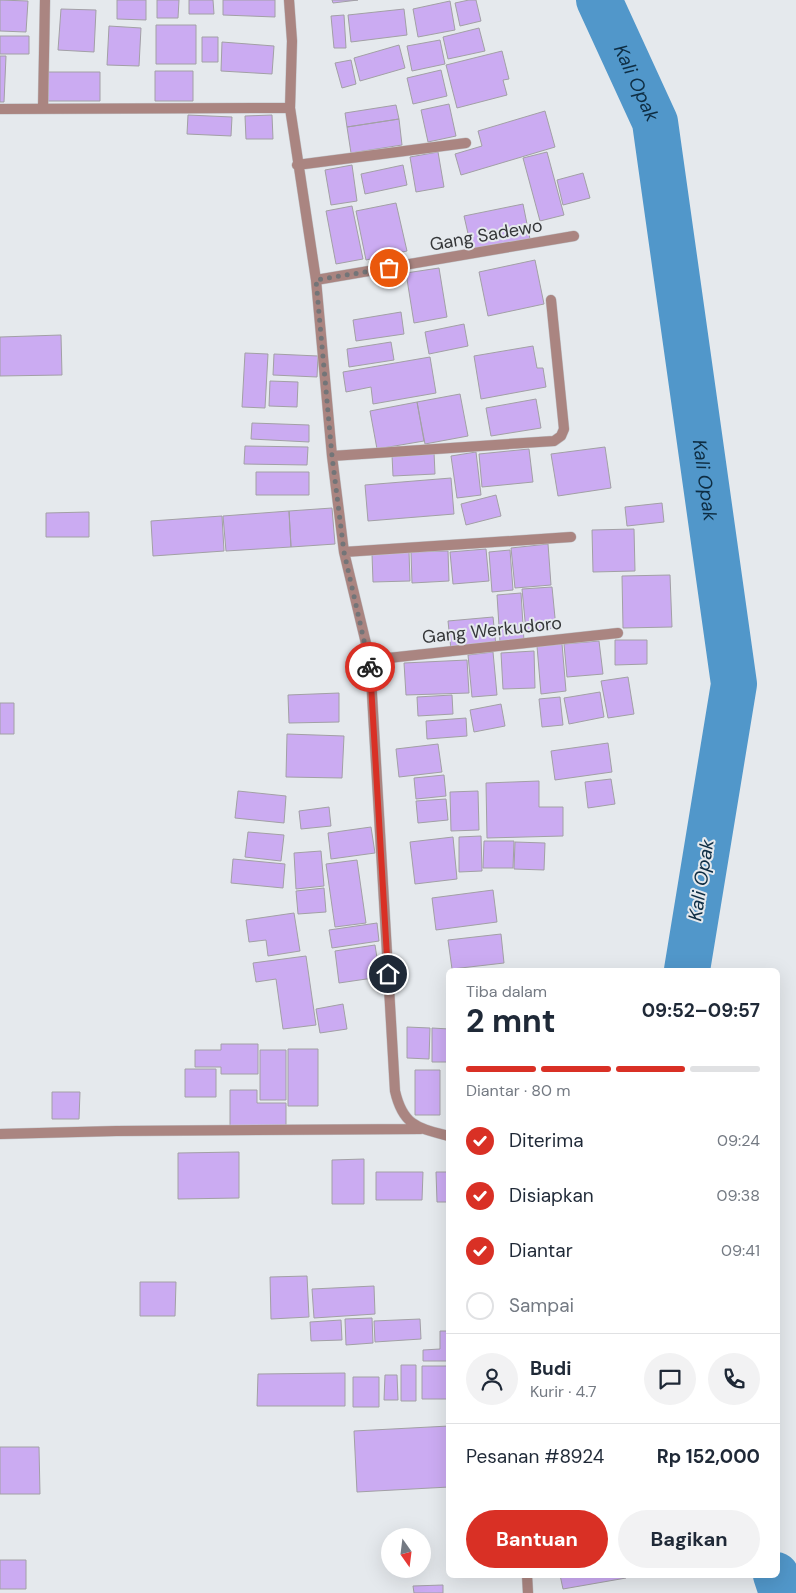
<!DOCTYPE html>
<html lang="id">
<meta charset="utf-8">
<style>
body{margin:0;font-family:"DM Sans",sans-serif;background:#f2f2f3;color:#1f2937;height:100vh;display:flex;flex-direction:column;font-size:19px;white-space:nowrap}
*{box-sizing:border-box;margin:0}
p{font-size:16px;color:#747a83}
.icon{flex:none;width:28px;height:28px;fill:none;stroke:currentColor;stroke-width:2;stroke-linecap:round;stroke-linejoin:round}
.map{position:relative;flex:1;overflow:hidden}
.panel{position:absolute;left:446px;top:968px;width:334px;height:610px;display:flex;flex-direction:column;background:#fff;border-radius:8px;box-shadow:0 5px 20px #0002}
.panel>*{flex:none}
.needle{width:32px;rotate:166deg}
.controls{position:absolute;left:381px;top:1528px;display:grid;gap:10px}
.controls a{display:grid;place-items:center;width:50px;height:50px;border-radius:50%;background:#fff;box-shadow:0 5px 20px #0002;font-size:25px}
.pin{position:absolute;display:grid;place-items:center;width:42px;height:42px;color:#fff;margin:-21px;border:2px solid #fff;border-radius:50%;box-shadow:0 1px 5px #0007}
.courier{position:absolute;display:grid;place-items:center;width:50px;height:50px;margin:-25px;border:4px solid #d93025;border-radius:50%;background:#fff;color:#222;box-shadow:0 1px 6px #0007}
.headline em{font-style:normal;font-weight:700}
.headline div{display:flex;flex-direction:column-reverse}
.headline{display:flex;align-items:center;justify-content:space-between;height:85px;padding:0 20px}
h1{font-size:32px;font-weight:700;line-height:38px}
.bar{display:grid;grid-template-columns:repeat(4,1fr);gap:8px 5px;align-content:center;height:60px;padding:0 20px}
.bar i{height:6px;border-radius:4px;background:#e0e1e3}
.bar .on{background:#d93025}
.bar p{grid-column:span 4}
.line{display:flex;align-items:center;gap:12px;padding:0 20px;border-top:1px solid #e0e1e3}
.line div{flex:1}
.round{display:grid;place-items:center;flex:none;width:52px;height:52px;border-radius:26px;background:#f2f2f3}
ol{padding:0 20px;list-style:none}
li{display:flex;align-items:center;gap:15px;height:55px}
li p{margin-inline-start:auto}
li .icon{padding:5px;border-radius:50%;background:#d93025;color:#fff;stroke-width:4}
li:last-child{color:#747a83}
li i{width:28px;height:28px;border:2px solid #e0e1e3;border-radius:50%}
.action{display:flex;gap:10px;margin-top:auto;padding:10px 20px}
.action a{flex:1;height:58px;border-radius:30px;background:#d93025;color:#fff;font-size:20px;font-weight:700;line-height:58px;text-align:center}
.action a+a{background:#f2f2f3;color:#1f2937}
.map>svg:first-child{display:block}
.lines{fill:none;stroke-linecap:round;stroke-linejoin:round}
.river{stroke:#5197ca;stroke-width:46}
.building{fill:#cbabf2;stroke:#a2a0a5}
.street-casing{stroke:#c2c5c9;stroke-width:11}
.street{stroke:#aa8581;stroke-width:10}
.done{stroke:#737578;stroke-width:5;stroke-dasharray:0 9}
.route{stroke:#d93025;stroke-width:6}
.labels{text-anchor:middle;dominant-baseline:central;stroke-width:4;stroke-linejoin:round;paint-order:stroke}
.street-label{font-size:18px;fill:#353739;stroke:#e5e9ed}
.water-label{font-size:19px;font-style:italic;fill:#0e2d43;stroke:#e5e9ed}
</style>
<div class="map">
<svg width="796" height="1593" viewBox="0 0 796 1593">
<rect width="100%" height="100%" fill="#e5e9ed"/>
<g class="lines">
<g class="river">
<path id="s1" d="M599,0L655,122L734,684L687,970"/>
<path d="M776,1575L782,1593"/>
</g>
</g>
<path class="building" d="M0,0L28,1L26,32L0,31Z
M117,0H146V20L117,19Z
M157,0H179L178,18H157Z
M189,0H213L214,14H189Z
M223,0H275V17L223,15Z
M332,0H358L333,3Z
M469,0H476L481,21L460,26L455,3Z
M450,1L455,30L418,37L413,9Z
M61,9L96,10L94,52L58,50Z
M404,9L407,35L351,42L348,15Z
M344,15L346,48H334L331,16Z
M156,25H196V64H156Z
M109,26L141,28L139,66L107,65Z
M479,28L485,51L448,59L443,37Z
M0,36H29V54H0Z
M202,37H218V62H202Z
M440,40L445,64L412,71L407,46Z
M222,42L274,46L272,74L221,71Z
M399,45L405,68L360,81L354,58Z
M502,51L509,79L503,80L507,95L457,108L446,65Z
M0,56H6L4,102H0Z
M351,60L356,84L342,88L335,63Z
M441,70L447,96L413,104L407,78Z
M155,71H193V101H155Z
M48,72H100V101H48Z
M449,104L456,136L428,142L421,110Z
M396,105L399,119L347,127L345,113Z
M545,111L555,147L461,175L455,154L482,146L478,131Z
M188,115L232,117L231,136L187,134Z
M272,115L273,139H246L245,116Z
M399,119L402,145L351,153L347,127Z
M438,152L444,187L416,192L410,157Z
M547,152L564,215L540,221L523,158Z
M352,165L357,201L331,205L325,170Z
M403,165L407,185L365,194L361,174Z
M583,173L590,198L563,205L557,180Z
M396,203L407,251L366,260L356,211Z
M523,204L530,239L472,251L464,216Z
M352,206L363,259L336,264L326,211Z
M535,260L544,304L488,316L479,272Z
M439,268L447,317L414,323L406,273Z
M401,312L404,334L356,341L353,320Z
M464,324L468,346L429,354L425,332Z
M61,335L62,375L0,376V337Z
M391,342L394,360L349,367L347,349Z
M533,346L537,368H543L546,387L481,399L474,356Z
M245,353L268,354L265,408L242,407Z
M274,354L318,356L317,377L273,375Z
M430,357L436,393L373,404L371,387L346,392L343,372Z
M270,381L298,382L297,407L269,406Z
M460,394L468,436L425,444L417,402Z
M536,399L541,428L491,436L486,408Z
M417,402L424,441L377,449L370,411Z
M252,423L309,425V442L251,439Z
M245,446L308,447L307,465L244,464Z
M605,447L611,488L558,496L551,454Z
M529,449L533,482L482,487L479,454Z
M434,452L435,474L393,476L392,455Z
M476,452L481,495L457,498L451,456Z
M256,472H309V495H256Z
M451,478L454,514L368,521L365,485Z
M496,495L501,516L466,525L461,504Z
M662,503L664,522L627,526L625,507Z
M332,508L335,544L291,547L289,511Z
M289,511L291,547L226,551L223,516Z
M89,512V537H46V513Z
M222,516L224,551L153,556L151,521Z
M634,529L635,571L593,572L592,530Z
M548,544L551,585L515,588L511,548Z
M486,549L489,581L453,584L450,552Z
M510,550L513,590L492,592L489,552Z
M448,551L449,581L412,583L411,552Z
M409,552L410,581L373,582L372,554Z
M670,575L672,627L623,628L622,576Z
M552,587L556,628L526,631L522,589Z
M521,593L524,641L500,642L497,595Z
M493,617L496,646L451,650L448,621Z
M615,640H647V664L615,665Z
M599,641L603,674L567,677L564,644Z
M562,644L566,691L541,694L537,646Z
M534,651L535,688L503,689L501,653Z
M493,652L497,695L472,697L468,655Z
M467,660L469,693L406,695L404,663Z
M628,677L634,714L608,718L601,681Z
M600,692L604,717L569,724L564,698Z
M339,693V722L289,723L288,695Z
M452,695L453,714L418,716L417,697Z
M560,697L563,725L542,727L539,699Z
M0,703H14V734H0Z
M501,704L505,726L474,732L470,710Z
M466,718L467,736L427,739L426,721Z
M287,734L344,736L342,778L286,777Z
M608,743L612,772L555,780L551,751Z
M438,744L442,772L399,777L396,749Z
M444,775L446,796L416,799L414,778Z
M611,779L615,804L588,808L585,782Z
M539,781V807H563V836L487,838L486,783Z
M238,791L286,796L284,823L235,818Z
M478,791L479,830L451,831L450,792Z
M446,799L448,820L418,823L416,801Z
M329,807L331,826L301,829L299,811Z
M371,827L375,853L331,859L328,833Z
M248,832L284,835L281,861L245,857Z
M481,836L482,871L459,872V837Z
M453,837L457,879L415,884L410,842Z
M484,841H514L513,868H483Z
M515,842L545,843L544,870L514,869Z
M321,851L324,886L296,889L294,853Z
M233,859L285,864L283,888L231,883Z
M357,860L366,923L335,927L326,864Z
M324,888L326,912L298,914L296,891Z
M493,890L497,922L436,930L432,898Z
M294,913L300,951L268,956L266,940L249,942L246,920Z
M377,923L379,941L332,948L329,930Z
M501,934L504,963L452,969L448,940Z
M375,945L380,977L339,983L335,951Z
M306,956L316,1025L283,1029L276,979L256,982L253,963Z
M343,1004L347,1029L320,1033L316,1009Z
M407,1027L430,1028L429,1059L407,1058Z
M432,1028L449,1029V1062H432Z
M221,1044H258V1074H221V1067H195V1050H221Z
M288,1049H318V1106H288Z
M260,1050H286V1100H260Z
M185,1069H216V1097H185Z
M415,1070H440V1115H415Z
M230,1090H257V1103H286V1127H230Z
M52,1092H80L79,1119H52Z
M239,1152V1198L178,1199V1153Z
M364,1159V1204H332V1160Z
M376,1172H423L422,1200H376Z
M436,1172H449V1202H437Z
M307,1276L309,1317L271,1319L270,1277Z
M140,1282H176L175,1316H140Z
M374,1286L375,1314L314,1318L312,1289Z
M372,1318L373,1343L346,1345L345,1319Z
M420,1319L421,1339L375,1342L374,1321Z
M341,1320L342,1340L311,1341L310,1322Z
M440,1331H449V1361H423V1350L440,1349Z
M401,1365H416V1401H401Z
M422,1366H449V1399H422Z
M345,1373V1406H257L258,1374Z
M385,1375H397L398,1400H384Z
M353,1377H379V1407H353Z
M449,1426V1487L357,1492L354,1431Z
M0,1447H39L40,1494H0Z
M0,1560H26V1589H0Z
M560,1575H625L626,1578L563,1589Z
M443,1585V1593H414L413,1586Z"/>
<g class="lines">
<g class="street-casing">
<path id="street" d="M289,0L292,41L290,108L316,280L332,456L344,552L370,660L395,1091C403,1126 418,1128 449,1136
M0,109L290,108
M43,109L45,0
M297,165L466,143
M316,280L574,236
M332,456L554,441L561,436L564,429L551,300
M344,552L571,537
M370,660L618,633
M0,1134L116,1131L421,1129
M527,1575L528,1593"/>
</g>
<use href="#street" class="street"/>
</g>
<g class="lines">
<path class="done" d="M370,667L344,552L332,456L316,280L389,268"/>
<path class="route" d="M370,667L388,974"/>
</g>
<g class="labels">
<g class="street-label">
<text transform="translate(486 235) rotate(-10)">Gang Sadewo</text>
<text transform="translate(492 630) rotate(-6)">Gang Werkudoro</text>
</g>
<g class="water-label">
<text stroke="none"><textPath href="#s1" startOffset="91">Kali Opak</textPath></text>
<text stroke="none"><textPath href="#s1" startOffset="496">Kali Opak</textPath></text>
<text transform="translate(701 880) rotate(-81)">Kali Opak</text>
</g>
</g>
</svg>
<div class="controls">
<a><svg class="needle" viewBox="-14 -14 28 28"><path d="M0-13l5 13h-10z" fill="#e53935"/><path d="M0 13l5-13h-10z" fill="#747a83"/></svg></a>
</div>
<div class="pin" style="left:389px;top:268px;background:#ea580c"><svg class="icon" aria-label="bag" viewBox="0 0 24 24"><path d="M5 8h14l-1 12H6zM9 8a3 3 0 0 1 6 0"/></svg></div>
<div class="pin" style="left:388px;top:974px;background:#1f2937"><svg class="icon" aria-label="home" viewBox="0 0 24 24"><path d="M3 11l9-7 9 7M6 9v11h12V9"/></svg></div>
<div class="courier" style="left:370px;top:667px"><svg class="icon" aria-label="bike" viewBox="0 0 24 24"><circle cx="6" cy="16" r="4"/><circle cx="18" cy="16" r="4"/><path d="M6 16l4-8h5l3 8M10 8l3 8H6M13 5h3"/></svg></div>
<section class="panel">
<div class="headline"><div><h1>2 mnt</h1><p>Tiba dalam</p></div><em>09:52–09:57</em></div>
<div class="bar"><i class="on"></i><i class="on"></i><i class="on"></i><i></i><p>Diantar · 80 m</p></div>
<ol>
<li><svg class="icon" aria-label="check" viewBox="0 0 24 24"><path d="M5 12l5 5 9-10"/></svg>Diterima<p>09:24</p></li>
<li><svg class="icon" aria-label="check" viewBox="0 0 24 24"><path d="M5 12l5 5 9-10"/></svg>Disiapkan<p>09:38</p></li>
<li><svg class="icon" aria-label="check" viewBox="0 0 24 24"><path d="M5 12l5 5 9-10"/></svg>Diantar<p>09:41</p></li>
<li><i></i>Sampai</li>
</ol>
<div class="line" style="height:90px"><a class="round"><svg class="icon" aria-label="person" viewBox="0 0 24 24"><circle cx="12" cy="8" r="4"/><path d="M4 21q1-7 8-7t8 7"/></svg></a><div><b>Budi</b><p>Kurir · 4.7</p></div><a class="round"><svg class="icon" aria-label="chat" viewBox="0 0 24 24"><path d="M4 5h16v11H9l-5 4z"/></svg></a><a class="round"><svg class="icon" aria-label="phone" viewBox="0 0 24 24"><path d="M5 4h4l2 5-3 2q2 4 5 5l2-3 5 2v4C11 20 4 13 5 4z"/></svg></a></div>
<div class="line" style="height:65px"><div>Pesanan #8924</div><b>Rp 152,000</b></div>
<div class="action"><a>Bantuan</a><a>Bagikan</a></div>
</section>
</div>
